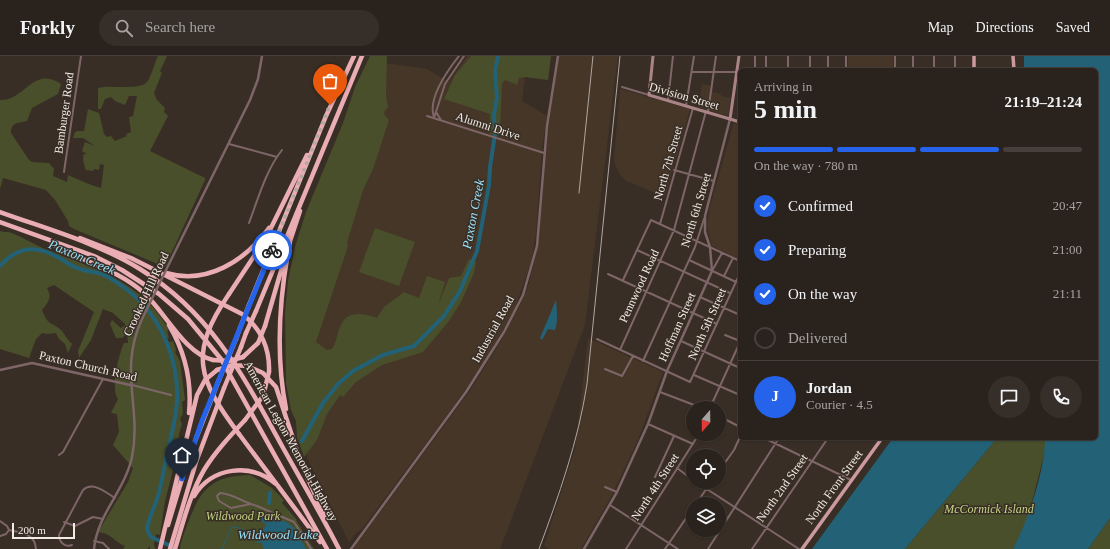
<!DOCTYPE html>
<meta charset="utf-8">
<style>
body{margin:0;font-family:"Times New Roman",serif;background:#362f29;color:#f1f3f6;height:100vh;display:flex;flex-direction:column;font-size:15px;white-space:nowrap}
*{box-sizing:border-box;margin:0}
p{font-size:13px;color:#a5a4a3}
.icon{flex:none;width:22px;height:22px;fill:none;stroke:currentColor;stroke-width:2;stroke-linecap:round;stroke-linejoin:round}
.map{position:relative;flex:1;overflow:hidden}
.details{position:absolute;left:738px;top:12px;width:360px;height:372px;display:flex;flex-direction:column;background:#2a221c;border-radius:6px;box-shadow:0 1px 3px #0004,0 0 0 1px #463f3b}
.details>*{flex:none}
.needle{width:26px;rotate:200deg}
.fabs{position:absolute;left:686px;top:345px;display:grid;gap:8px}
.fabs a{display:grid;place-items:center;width:40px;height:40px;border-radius:50%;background:#2a221c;box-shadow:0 1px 3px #0004,0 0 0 1px #463f3b;font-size:20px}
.scale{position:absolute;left:12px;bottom:10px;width:63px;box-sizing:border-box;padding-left:4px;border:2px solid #f2ebe5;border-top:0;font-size:11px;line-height:14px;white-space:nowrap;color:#f2ebe5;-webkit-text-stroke:3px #382e25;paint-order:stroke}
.pin{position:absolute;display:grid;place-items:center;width:34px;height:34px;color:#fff;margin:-41px -17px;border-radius:50% 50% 50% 0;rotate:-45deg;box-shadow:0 0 4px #0007}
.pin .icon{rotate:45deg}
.courier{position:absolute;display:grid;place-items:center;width:40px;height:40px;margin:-20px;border:3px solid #2563eb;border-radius:50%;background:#fff;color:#222;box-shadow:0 1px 5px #0007}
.overview em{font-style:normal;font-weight:700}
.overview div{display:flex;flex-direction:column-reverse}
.overview{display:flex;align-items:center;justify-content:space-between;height:68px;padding:0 16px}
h1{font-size:26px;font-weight:700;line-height:30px}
.bar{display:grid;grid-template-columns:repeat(4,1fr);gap:6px 4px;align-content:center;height:48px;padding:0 16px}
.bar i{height:5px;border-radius:3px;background:#463f3b}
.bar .active{background:#2563eb}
.bar p{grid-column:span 4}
.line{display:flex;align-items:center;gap:10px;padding:0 16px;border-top:1px solid #463f3b}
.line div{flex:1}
.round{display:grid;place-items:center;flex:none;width:42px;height:42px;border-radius:21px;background:#362f29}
ol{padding:0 16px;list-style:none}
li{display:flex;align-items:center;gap:12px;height:44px}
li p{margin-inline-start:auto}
li .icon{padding:4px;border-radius:50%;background:#2563eb;color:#fff;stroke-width:4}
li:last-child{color:#a5a4a3}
li i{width:22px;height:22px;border:2px solid #463f3b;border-radius:50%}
header{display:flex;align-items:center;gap:24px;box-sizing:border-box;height:56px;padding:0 20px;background:#2a221c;border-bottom:1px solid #463f3b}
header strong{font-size:19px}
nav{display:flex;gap:22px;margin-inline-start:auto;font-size:14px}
.search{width:280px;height:36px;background:#362f29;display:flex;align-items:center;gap:10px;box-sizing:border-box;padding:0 14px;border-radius:22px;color:#a5a4a3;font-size:15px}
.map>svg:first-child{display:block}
.built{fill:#463628}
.green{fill:#484f2a}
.water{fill:#236276}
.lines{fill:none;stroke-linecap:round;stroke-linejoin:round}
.stream{stroke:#236276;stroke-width:1}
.river{stroke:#236276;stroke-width:4}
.minor{stroke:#7e6568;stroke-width:2}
.tertiary{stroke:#7e6568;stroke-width:2.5}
.secondary{stroke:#aa8386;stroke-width:3}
.primary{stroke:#cb999e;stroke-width:3.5}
.motorway{stroke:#eaadb3;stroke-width:4.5}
.rail{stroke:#afa7a0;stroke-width:1}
.tertiary-bridge{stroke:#7e6568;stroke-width:2.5}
.motorway-bridge{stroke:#eaadb3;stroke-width:4.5}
.done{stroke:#b1a9a2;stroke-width:4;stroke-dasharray:0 7.2}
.route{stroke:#2563eb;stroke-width:5}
.labels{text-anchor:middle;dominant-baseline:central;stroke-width:3;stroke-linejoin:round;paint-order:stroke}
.street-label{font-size:12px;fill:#f2ebe5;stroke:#382e25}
.park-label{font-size:12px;font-style:italic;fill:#c3d285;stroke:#382e25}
.water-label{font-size:13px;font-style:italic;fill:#98e0fb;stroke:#382e25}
</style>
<header>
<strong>Forkly</strong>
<div class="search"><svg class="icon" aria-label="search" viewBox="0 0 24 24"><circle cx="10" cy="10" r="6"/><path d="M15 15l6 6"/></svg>Search here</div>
<nav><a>Map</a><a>Directions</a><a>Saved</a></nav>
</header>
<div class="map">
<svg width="1110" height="493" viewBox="0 0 1110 493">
<rect width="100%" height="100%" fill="#382e25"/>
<path class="built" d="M467,0H551L548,24L525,21L522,45L547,60L542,92L536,177L532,203L514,255L488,301L453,351L362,473L356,477L349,486L307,402L297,347L371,5L427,13L449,26Z
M559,0H618L585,269L500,493H353L469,336L501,285L522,245L529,227L538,189L548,74Z
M848,0H893V14H848Z
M702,28L713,30L712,36L721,38V40L731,42L728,60L699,51Z
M620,33L690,53L665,141L626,125L619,117L615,108L614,102Z
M734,66L740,68V204L712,190L707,170L709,154Z
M588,282L663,316L638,384L612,439L581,493H549L544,490L575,393Z"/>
<path class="green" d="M158,0H167L160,15L162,17L154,37L157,44L165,52L164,56L168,60L150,95L205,122V124L165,211L74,173L69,170L68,165L55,144L46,134L3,122L0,133V44C25,45 33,9 61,28L58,38L32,52L27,65C18,67 11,66 11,77L29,104L32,106L49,107L54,113L53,120L67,126L68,119C79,124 90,129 101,132L104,109L100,108L99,114L94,113L93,115L86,114C84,109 82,103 84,98H87L82,95L85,86L95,90L83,82H73L75,76L78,75H84L88,53L99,57L104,78L107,81L111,80L115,85L127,80L126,78L131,76L129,61L133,60L137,40H129L125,49L115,45L111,41L105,43L101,53H98V32C111,28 139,35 147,26C152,19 154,8 158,0Z
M370,0H387L386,40L388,51L384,56L385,60L389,64L373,113L363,134L347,187L348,190L316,286L327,294L332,293C337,286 337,276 341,269C348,253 365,258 377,262L384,251L404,236L419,242L427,220L445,226L438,249L449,222L461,220L469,203L476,206L474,217L461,246L449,265L423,296L382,309L356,326L343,341L340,339L327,358L317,384L304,401L297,381L296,365L291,354L286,327L285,257L288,225L295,191L306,156L343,67L355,31Z
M471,0H551L548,24L525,21L519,22L517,29L505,24L502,28L500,74L497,80L490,78V58L444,43L455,19Z
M375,172L415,186L399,230L359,216Z
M0,175C3,176 6,176 9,176C21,180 33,188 45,193C94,213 141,224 169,274L167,275L169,282H167L169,286L173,285L176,294L175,296L180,305L185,344L182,346L183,357L180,363L182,368L179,378L180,387L165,445L160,479L156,478L154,488L155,493H150V490L147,493H123L125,490C113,485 113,478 98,476L128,426L133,412L113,389L119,376L117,358L111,357L118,343C110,333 119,298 124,287H128L127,278L122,282H116L110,268L112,264L121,272L126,269L113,257L103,253L91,284L79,302L78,295L94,256L54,229L47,232C52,241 49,246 42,254C49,272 52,265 62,275C66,280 66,282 72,288L68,297L65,288L59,283L56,277L48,278L42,277L36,283L29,302L0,293Z
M997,382H1045V395L1026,469L1013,493H905Z
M250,419L272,432L284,444L282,447L297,464H296L314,493H180C181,484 185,475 188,467C201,432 212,420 250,419Z
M1110,462V493H1088Z"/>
<path class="water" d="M1024,0H1110V462L1088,493H1013C1028,464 1045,415 1045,382H1096V14H1024Z
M556,244C557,254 558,265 555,274L548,273L542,284L540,282Z
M893,382H997L905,493H812Z
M265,457L288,467L295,473L306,493H264L261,486L256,487L259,482L258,477L266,470L265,467L259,465L257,461Z"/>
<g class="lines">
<path class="stream" d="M222,493L232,471C244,471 244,479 258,477"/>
<path class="river" d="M0,210C22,185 44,191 69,208C78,214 88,215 98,217C108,219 118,227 126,233C160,258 179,303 177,345C176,363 171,381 167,398C164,412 162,426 158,440C155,451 148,462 147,474L151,481L173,491
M302,385L323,347L338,328L353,315L383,299L414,290L444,260L460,235L477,195L489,129L490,111L495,78L494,58L497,42L495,16L498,0
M269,447L270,437"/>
<path class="minor" d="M755,14V0
M766,14V0
M788,14V0
M810,14V0
M828,14V0
M846,14V0
M895,14V0
M913,14V0
M934,14V0
M955,14V0
M692,16H740
M622,31L649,39
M668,45L673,0
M686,50L694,0
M436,56L441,64
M708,56L716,0
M427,60L544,97
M434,61C427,42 448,14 459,0
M434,62L445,28L464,0
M229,88L277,101
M674,114L714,125
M64,116L81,0
M249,167C258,143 266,114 282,94
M660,168L693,52
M637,194L730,237
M689,204L736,226
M712,215L722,197
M608,218L717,268
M724,220L733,202
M623,224L651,164L740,205
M700,241L740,259
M725,279L740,285
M597,283L690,326L740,217
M681,285L740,312
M620,294L674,174L706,55
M643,305L695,191L704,163
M605,313L622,320L633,300
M694,319L740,339
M132,329L171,339
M660,336L702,352
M710,352L740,286
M719,360L740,371
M648,368L693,388
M764,382L851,424
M59,399L63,396L103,323
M677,412L693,424
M719,415L734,394L740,381
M655,421L674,380
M696,426L799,493
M605,431L617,436
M251,448L231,452L219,445L217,440L220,437C230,437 242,445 251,448L257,450L294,466L311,493
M696,448L711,426
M610,449L678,493
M0,465L7,470L9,474L6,478L0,480
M64,466L75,470L93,461L103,463
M9,474C21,477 35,477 36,493
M94,485L103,487L109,493
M72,489C65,492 59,486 59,479L83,434C93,425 105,436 115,442
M626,493L699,378
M665,493L693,452
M708,493L779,382
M752,493L828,382"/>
<path class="tertiary" d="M169,208L250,44L258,23L262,0
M0,314L32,307L130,329
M94,493C97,459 125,434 132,401C142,351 118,315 142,263
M351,493L466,336L504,276L523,239L537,190L547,70L558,0
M584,493L617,436L648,368L667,315L712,215L710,191L705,176V160L730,63"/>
<path class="secondary" d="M653,0L649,39L740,66
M730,63L739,0"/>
<path class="primary" d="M1013,0L1014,14
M974,14V0
M802,493L882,382"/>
<path class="motorway" d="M0,156C47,173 98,187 140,213C211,257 243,319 282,390C301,424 321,458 339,493
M0,166L94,200L122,214L159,238L188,263L221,303L327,493
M80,182L131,202L242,258C261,272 270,293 269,316
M52,188C83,206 117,213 144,237C165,256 184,297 213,304
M289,188L300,155
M166,217C207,229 245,205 269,172
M229,238L266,182L307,99
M249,249L326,60L354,0
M256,255L362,0
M169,269C185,296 192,326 189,357
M265,270L283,208
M236,283L240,272
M241,291L246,277
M243,301L258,287
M247,310L263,317L276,331L301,407L325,461
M286,353C275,297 279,242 290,186
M239,378L320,486
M194,440C212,411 250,406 276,428
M168,469L188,403L219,324
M160,493L197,339L205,324L217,314
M170,493L196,406L224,332
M175,493C183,467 190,438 204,414C215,396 230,380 245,364"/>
<path class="rail" d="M579,137L593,0
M539,493C559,439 578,386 587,328L620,0"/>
<path class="tertiary-bridge" d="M142,263L169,208"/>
<path class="motorway-bridge" d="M229,238C188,298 198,323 239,378
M240,272L249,249
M246,277L256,255
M258,287L265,270
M213,304L229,305L243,301
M217,314L233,309L247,310
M219,324L236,283
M224,332L241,291
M245,364L263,340L269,316"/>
</g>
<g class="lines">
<path class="done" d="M272,194L330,49"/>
<path class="route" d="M182,423L202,365L272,194"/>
</g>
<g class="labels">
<g class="street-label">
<text transform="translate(684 40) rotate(16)">Division Street</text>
<text transform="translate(64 57) rotate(-82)">Bamburger Road</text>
<text transform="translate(488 70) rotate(18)">Alumni Drive</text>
<text transform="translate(668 107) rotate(-74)">North 7th Street</text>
<text transform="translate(696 154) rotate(-73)">North 6th Street</text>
<text transform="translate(639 230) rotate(-65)">Pennwood Road</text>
<text transform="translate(146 238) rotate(-65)">Crooked Hill Road</text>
<text transform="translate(707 268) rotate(-66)">North 5th Street</text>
<text transform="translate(677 271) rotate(-66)">Hoffman Street</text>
<text transform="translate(493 273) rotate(-61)">Industrial Road</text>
<text transform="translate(88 310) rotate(13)">Paxton Church Road</text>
<text transform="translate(291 385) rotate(61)">American Legion Memorial Highway</text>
<text transform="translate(655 431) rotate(-57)">North 4th Street</text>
<text transform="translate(834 431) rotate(-54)">North Front Street</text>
<text transform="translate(782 432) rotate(-55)">North 2nd Street</text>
</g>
<g class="park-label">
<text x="989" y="453">McCormick Island</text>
<text x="243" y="460">Wildwood Park</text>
</g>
<g class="water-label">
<text transform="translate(473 158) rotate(-79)">Paxton Creek</text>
<text transform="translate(82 201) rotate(23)">Paxton Creek</text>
<text x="278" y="478">Wildwood Lake</text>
</g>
</g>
</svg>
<div class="fabs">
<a><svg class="needle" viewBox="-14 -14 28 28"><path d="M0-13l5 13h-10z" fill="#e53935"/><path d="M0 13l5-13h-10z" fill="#a5a4a3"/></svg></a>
<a><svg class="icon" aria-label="locate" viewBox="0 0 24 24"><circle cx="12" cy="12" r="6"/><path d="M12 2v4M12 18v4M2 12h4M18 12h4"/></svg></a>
<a><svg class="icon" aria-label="layers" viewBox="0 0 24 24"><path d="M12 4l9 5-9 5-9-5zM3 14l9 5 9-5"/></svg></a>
</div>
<div class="scale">200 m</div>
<div class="pin" style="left:330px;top:49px;background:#ea580c"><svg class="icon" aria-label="bag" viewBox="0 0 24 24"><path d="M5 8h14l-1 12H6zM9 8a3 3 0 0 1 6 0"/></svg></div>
<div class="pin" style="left:182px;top:423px;background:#1f2937"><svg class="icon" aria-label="home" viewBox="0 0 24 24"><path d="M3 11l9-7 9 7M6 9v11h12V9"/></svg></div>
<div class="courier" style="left:272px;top:194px"><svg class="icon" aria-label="bike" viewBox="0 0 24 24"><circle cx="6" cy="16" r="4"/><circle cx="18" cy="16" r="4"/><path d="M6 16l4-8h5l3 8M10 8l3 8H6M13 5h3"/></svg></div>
<section class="details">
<div class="overview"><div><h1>5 min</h1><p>Arriving in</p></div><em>21:19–21:24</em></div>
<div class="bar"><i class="active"></i><i class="active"></i><i class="active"></i><i></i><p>On the way · 780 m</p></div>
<ol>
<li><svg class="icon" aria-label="check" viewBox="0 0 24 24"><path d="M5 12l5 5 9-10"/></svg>Confirmed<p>20:47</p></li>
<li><svg class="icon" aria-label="check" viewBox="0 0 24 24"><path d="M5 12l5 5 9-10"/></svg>Preparing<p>21:00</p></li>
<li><svg class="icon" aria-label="check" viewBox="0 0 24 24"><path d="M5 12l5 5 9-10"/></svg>On the way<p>21:11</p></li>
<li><i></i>Delivered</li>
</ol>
<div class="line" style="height:72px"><b class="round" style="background:#2563eb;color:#fff">J</b><div><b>Jordan</b><p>Courier · 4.5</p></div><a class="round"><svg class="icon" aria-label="chat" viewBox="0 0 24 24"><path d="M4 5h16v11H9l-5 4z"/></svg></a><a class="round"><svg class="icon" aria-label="phone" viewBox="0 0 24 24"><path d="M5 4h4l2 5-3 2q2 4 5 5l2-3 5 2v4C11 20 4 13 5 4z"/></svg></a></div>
</section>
</div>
